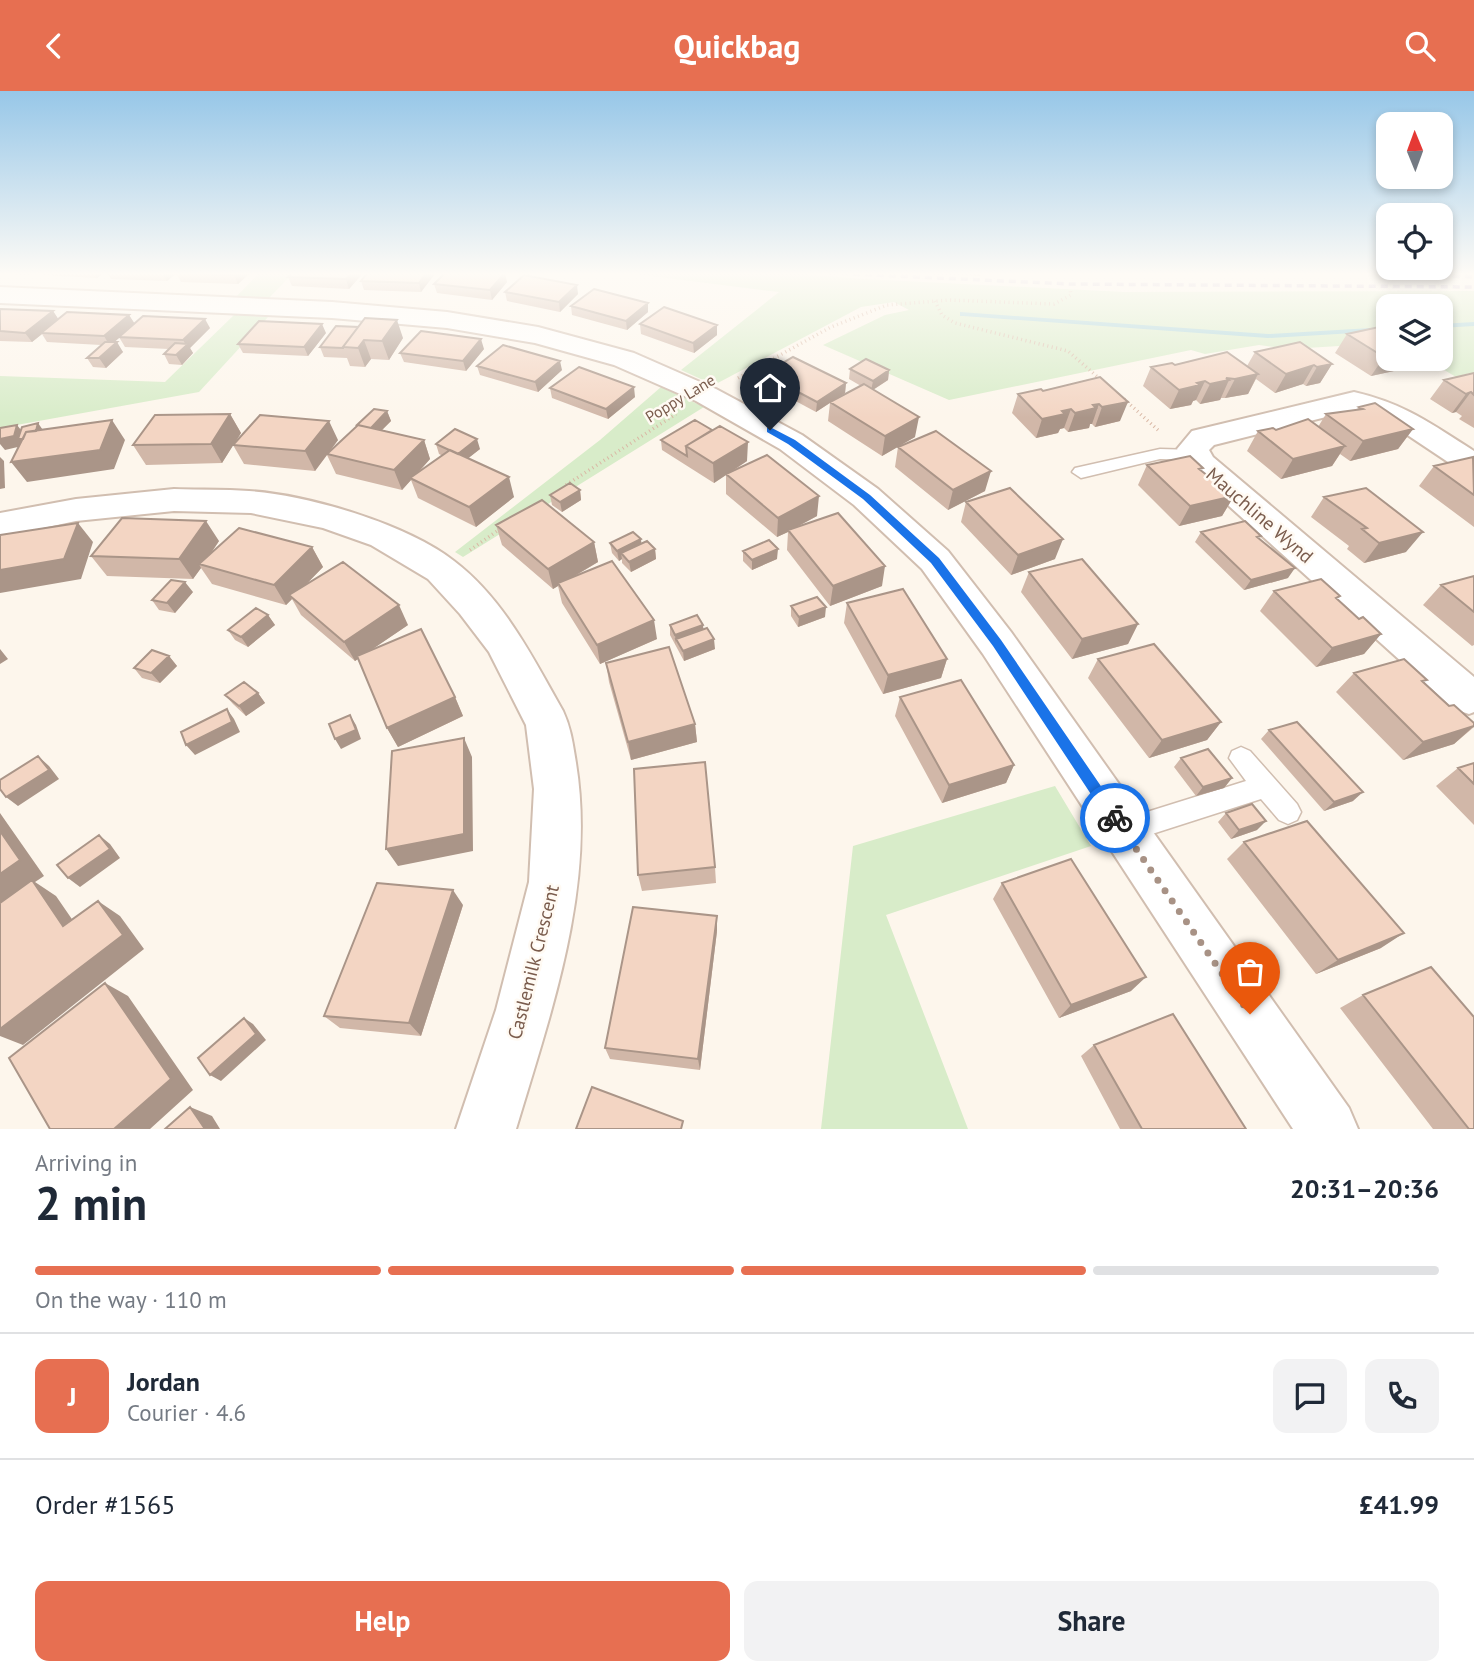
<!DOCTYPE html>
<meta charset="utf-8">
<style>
body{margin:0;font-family:"PT Sans",sans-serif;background:#f2f2f3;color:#1f2937;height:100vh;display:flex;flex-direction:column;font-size:26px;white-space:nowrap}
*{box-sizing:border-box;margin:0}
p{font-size:23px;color:#747a83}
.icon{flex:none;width:38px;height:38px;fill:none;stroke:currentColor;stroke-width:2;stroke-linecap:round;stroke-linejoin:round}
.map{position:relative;height:1038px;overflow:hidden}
.drawer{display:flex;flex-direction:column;background:#fff;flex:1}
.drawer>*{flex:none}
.needle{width:46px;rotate:359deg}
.controls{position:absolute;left:1376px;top:21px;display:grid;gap:14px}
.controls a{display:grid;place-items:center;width:77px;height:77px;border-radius:14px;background:#fff;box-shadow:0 4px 10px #0003;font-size:35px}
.pin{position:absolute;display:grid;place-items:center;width:60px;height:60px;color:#fff;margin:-72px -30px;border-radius:50% 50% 50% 0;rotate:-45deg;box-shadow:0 0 7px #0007}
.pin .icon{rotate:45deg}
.courier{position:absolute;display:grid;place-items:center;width:70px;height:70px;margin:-35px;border:5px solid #1a73e8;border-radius:50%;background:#fff;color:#222;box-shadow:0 2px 9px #0007}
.summary em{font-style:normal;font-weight:600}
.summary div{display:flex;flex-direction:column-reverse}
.summary{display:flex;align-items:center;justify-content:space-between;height:119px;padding:0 35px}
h1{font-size:46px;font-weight:600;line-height:52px}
.bar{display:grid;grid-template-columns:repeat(4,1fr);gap:10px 7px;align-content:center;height:84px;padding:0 35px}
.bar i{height:9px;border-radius:5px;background:#e0e1e3}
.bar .current{background:#e76f51}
.bar p{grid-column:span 4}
.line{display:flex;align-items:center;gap:18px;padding:0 35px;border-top:2px solid #e0e1e3}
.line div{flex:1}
.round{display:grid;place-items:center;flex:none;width:74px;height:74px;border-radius:14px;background:#f2f2f3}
.cta{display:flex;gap:14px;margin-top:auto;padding:14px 35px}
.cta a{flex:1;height:80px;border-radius:14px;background:#e76f51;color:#fff;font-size:28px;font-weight:600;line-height:80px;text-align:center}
.cta a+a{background:#f2f2f3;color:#1f2937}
header{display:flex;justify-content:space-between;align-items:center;height:91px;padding:0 35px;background:#e76f51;color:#fff;font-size:32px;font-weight:600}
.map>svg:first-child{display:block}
.green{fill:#d8ecc9}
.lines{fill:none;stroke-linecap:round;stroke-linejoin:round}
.stream{fill:#a5d3da;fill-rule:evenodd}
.lane-casing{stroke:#d1beb0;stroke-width:3}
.street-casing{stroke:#d1beb0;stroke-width:4}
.path{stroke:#d9b8a5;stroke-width:3.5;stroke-dasharray:1 3.5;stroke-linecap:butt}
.lane{fill:#fff;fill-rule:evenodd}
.street{fill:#fff;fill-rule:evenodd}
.rail{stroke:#b9a8c9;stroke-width:3.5;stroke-dasharray:7 5;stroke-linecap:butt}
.wall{fill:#d1b7a8}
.shaded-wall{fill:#aa9588}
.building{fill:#f3d5c3;stroke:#aa9588;stroke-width:2}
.route{fill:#1a73e8}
.done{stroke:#a89285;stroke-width:7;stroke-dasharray:0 12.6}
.labels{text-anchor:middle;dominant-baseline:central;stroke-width:5;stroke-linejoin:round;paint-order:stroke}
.far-street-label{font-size:16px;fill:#7a5c4d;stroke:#fffaf3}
.street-label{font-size:19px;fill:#7a5c4d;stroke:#fffaf3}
</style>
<header><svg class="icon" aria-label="back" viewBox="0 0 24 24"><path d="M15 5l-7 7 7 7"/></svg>Quickbag<svg class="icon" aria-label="search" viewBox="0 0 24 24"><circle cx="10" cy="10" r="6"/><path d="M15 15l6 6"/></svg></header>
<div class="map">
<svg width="1474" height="1038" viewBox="0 0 1474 1038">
<rect width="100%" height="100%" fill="#fdf6ec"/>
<path class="green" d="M259,182H293L269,207L236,206Z
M627,182H790L864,188L1124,201L1474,200V285L1470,282L1456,286L1426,268H1440V215H1388V252L1290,258L1259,254L1205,263L1191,259L949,309L823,254L885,224L909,219L894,211L861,216L714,294L681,279L779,201Z
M234,224L268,226L199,301L0,337V285L165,291Z
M661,296L704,316L463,466L455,461L600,349Z
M1055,695L1091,755L886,824L968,1038H821L853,755Z"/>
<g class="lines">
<path class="stream" d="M960,221L1268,243L1388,236V240L1268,247L963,225H960Z
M1474,231V235L1440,237V233Z"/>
<g class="lane-casing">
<path id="lane" d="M1160,358L1196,359L1205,364L1196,369L1160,368L1081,387L1072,381L1075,377Z
M1241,656L1250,660L1297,713L1301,721L1297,729L1288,733L1279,729L1261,708L1124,752L1115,749L1111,740L1115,731L1246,690L1229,667L1232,660Z"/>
</g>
<g class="street-casing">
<path id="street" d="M0,196L332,211L447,221L538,236L634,262L716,298L802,344L878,398L948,460L1011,541L1349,1017L1358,1038H1293L983,563L922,478L854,414L780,358L696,310L614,274L535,252L447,237L332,227L0,212Z
M1354,301C1405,313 1430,332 1474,360V384L1463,381L1391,333L1354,319L1214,354L1209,359L1213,366L1474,586V621L1469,623L1454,618L1188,378L1177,358L1192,340Z
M174,398C199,399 224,398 249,400C308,404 407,433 454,470C504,508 533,567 563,620C571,637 573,654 576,672C596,796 551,921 516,1038H456L496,919L529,791L534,698L526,634L489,561L460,523L428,488L371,454L323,437L251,422L174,420L76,430L0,446V422L76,408Z"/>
</g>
<path class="path" d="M935,210L942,224L955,232L1068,260L1101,289
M738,287L831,236L887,214L949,209L1054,213L1071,204L1070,197
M1124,308L1159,340
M566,394L676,323
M470,459L500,438"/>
<use href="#lane" class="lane"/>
<use href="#street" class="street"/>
<path class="rail" d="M829,182L1071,193L1474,196
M1381,182L1474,186"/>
</g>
<path class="wall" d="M0,182H31L28,184Z
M40,182H104L97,187L42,184Z
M107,182H250L238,193L181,191L176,182L167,190L111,188Z
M363,182L349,198L292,195L288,186Z
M367,182H433L434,184L421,201L364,199L361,190Z
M930,182H982L981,185L930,183Z
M507,191L492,209L437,202L434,193Z
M505,201L578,203L560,221L507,210Z
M648,212V221L627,239L572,224L571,215Z
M0,218L53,220L58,228L129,224L134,233L210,237L190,257L193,262L182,274L169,273L164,263L169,258L125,256L119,246L114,251L123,261L106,277L93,276L87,267L101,254L47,251L42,243L32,251L0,250Z
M640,233L717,234V244L694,262L641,243Z
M336,235L403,247L389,269L371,268L365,276L350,275L347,267L324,266L320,256Z
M326,242L308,265L243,262L238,253Z
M1347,243L1403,278L1371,285L1335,262Z
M484,258L466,280L404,271L400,262Z
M1255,261L1332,273L1320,292L1306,295L1303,293L1275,302L1256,288L1248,303L1225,307H1221L1220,309L1200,313L1196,309L1193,310L1191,314L1170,318L1143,295L1151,276L1175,274L1247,275Z
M477,275L562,279L538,301L480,284Z
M850,278L889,279L888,289L873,299L915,346L882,365L828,330L830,312L816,321L764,293V283L846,292L845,302L840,306L861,295L849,288Z
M1474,282V337L1459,328L1462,325L1456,321L1452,322L1430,308L1444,289Z
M1100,286L1120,330L1095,336L1092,333H1090L1089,337L1068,341L1064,337L1060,338L1058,342L1036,347L1012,322L1018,303L1043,300Z
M550,297L635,306L608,328L552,307Z
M1359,316L1413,338L1398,358L1350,370L1340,363L1332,375L1281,388L1247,360L1258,340L1318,336L1326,323L1356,319Z
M387,320L391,330L382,339L424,349L430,368L417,383L443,365L439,363L436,353L480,358L468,367L514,406L476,436L418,407L411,389L402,399L336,383L327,364L315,380L244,373L233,354L222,372L146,374L133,354L230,323L241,342L235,352L338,349L330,360Z
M661,349L747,370L731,381L817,425L797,436L882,495L830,515L787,459L788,441L777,446L726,403V384L714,392L662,359Z
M898,356L985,400L948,419L895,376Z
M1474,367V436L1419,395L1434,375Z
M1147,374L1202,380L1234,405L1222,425L1179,435L1138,394Z
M580,399L581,409L562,421L552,414L550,404Z
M1324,406L1406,461L1364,472L1347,458L1349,455L1311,426Z
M966,411L1055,468L1011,484L961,431Z
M496,434L594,451L598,471L575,485L657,548L600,573L562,512L558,495L553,498L502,454Z
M1201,441L1288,487L1244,499L1195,451Z
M641,448V452L655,458L656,468L631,481L622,472V468L619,470L612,462L610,452Z
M219,450L211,462L312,456L323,476L306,493L408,534L371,559L455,606L463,625L398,656L387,637L358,568L355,570L301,524L292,508L286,514L212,493L201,477L193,488L107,485L91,465Z
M743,460L777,468L752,479L743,470Z
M1029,481L1138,533L1128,553L1072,568L1021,501Z
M1474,485V554L1472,555L1423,514L1441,494Z
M1274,500L1338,508L1359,528L1381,543L1364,563L1316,576L1260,520Z
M193,501L175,522L159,519L152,509Z
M847,512L947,568L941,587L883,603L844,532Z
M791,515L825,526L798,536L791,525Z
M268,524L275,534L248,556L235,549L228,539Z
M670,534L703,538L715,558L684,570L670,544Z
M169,565L177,575L160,592L142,587L134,577Z
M1098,568L1221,631L1207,649L1149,667L1088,587Z
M606,572L695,633L697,651L631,669L609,591Z
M1354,582L1424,592L1449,615L1474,632V636L1454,653L1403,669L1336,601Z
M258,602L265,612L246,625L233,613L225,604Z
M900,606L1014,674L1006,692L942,712L895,625Z
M1269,639L1353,710L1324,720L1261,648Z
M1181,667L1232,687L1224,697L1196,705L1174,676Z
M1474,672V734L1436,695L1458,677Z
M1226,722L1257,739L1231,748L1218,731Z
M1244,751L1381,857L1316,883L1227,768Z
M715,776L716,792L642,800L638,784Z
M1002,792L1131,900L1059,927L993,808Z
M463,814L421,945L340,937L324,925Z
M717,840L700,979L610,968L605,957Z
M1363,904L1474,1038H1433L1340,917Z
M1094,954L1246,1038H1120L1081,965Z"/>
<path class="shaded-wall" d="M94,182H104L97,187Z
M162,182H177L167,190Z
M236,182H250L238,193L234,184Z
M352,182H363L349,198L346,188Z
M426,182H433L434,184L421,201L419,192Z
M505,182L507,191L492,209L490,199Z
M577,194L578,203L560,221L559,211Z
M648,212V221L627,239L626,230Z
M53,220L59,229L41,242L42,243L32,251L25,242Z
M129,224L135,233L110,255L104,245Z
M205,228L210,237L190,257L193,262L182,274L176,264L186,254L183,249Z
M397,229L403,247L389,269L382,250Z
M322,233L326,242L308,265L304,256Z
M717,234V244L694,262L693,252Z
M481,248L484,258L466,280L463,270Z
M364,249L371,268L365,276L358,257Z
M117,251L123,261L106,277L99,267Z
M1388,265V268H1410L1403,278L1371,285L1384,266Z
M560,270L562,279L538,301L535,291Z
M1332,273L1320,292L1306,295L1317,276Z
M1314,274L1303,293L1275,302L1286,283Z
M889,279L888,289L871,300L873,290Z
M1258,283L1248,303L1225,307L1235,288Z
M1229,289L1220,309L1200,313L1210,293Z
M1205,290L1196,309L1193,310L1191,314L1170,318L1179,299L1197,292Z
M846,292L845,302L816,321L817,311Z
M634,296L635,306L608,328L606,318Z
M1471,301L1456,321L1452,322L1466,303Z
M1128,311L1120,330L1095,336L1102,316Z
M1099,313L1092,333H1090L1089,337L1068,341L1075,322Z
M1071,318L1064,337L1060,338L1058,342L1036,347L1042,328L1062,320Z
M387,320L391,330L375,346L371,337Z
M230,323L241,342L222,372L211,353Z
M919,326L915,346L882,365L885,345Z
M112,329L125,349L114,378L27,391L11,371Z
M329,330L338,349L315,380L305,360Z
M38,332L45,342L22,355L5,359L0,353V348L17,334L25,344Z
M1413,338L1398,358L1350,370L1363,350Z
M477,348L480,358L461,373L458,363Z
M424,349L430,368L412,388L410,387L411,389L402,399L394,379Z
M748,351L747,370L714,392L713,372Z
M1345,355L1332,375L1281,388L1293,368Z
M0,366L4,370L5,397L0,398Z
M991,380L985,400L948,419L953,399Z
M509,386L514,406L476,436L469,416Z
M580,399L581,409L562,421L560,411Z
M819,405L817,425L789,440L788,439V441L777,446L778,427Z
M1234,405L1222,425L1179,435L1190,415Z
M206,430L219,450L203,474L199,473L201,477L193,488L179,468Z
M78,432L93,451L81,488L0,502V479Z
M1423,441L1406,461L1364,472L1379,452Z
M641,448L642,458L621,462L622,468L619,470L617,460Z
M1063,448L1055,468L1011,484L1018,464Z
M594,451L598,471L559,494L558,492V495L553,498L548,478Z
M312,456L323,476L293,507L289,504L292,508L286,514L274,494Z
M655,458L656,468L631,481L629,471Z
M778,458L777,468L752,479V469Z
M885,475L882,495L830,515L833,495Z
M1295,477L1288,487L1244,499L1251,489Z
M185,491L193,501L175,522L167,512Z
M399,514L408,534L355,570L344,551Z
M826,516L825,526L798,536L799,526Z
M268,524L275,534L248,556L241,546Z
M654,529L657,548L600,573L597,554Z
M1138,533L1128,553L1072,568L1082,548Z
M703,534L704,544L676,548V554L675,544Z
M1381,543L1364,563L1316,576L1332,557Z
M714,548L715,558L684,570L683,560Z
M0,558L8,568L0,573Z
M169,565L177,575L160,592L151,582Z
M947,568L941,587L883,603L888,584Z
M258,602L265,612L246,625L239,615Z
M455,606L463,625L398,656L387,637Z
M227,618L234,628L240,641L195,664L186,654Z
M350,624L356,634L361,648L341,658L335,648Z
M1221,631L1207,649L1149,667L1162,649Z
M695,633L697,651L631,669L628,651Z
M1474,635L1454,653L1403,669L1423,651Z
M464,647L472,666L473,760L398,775L386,758Z
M38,665L49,675L59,688L18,715L6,706Z
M1014,674L1006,692L942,712L949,694Z
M1232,687L1224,697L1196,705L1203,696Z
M1363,701L1353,710L1324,720L1334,711Z
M0,722L44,785L35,791L56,805L87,850L0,816Z
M1266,730L1257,739L1231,748L1239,739Z
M99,744L110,753L120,767L80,796L68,787Z
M453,799L463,814L421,945L409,932Z
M98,810L120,825L144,858L23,954L0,945V938Z
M717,825V840L700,979L698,968Z
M1404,842L1381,857L1316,883L1338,869Z
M1146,886L1131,900L1059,927L1071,914Z
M105,892L128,905L193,999L150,1038H114Z
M244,927L253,933L266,949L221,990L210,984Z
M190,1016L212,1025L220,1038H205Z"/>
<path class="building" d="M176,182H236L234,184Z
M292,182H352L346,188L288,186Z
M367,182H426L419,192L361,190Z
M445,182H505L490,199L434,193Z
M524,184L577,194L559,211L505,201Z
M594,198L648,212L626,230L571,215Z
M664,216L717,234L693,252L640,233Z
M0,218L53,220L25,242L0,240Z
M67,221L129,224L104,245L41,242Z
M143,225L205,228L183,249L119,246Z
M365,227L397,229L382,250L364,249L358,257L343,256Z
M259,230L322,233L304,256L238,253Z
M336,235L358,236L343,256V257L320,256Z
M1379,236L1388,242V265L1384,266L1347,243Z
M421,240L481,248L463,270L400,262Z
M105,251H117L99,267H87Z
M1300,251L1332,273L1317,276L1314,274L1286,283L1255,261Z
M175,252L188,253L176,264L164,263Z
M503,254L560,270L535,291L477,275Z
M1227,261L1258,283L1235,288L1226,287L1229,289L1210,293L1205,290L1197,292L1200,294L1179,299L1151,276L1172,272L1175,274Z
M793,266L846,292L817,311L764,283Z
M866,268L889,279L873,290L850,278Z
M579,276L634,296L606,318L550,297Z
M1474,282V304L1471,301L1466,303L1444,289Z
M1100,286L1128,311L1102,316L1099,313L1093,314L1096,317L1075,322L1071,318L1062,320L1065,323L1042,328L1018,303L1041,298L1043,300Z
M864,293L919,326L885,345L830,311Z
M1375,312L1413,338L1363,350L1326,323L1363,318L1359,316Z
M374,318L387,320L371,337L357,334Z
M230,323L211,353L133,354L155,324Z
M260,324L329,330L305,360L233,354Z
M1308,328L1345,355L1293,368L1258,340L1273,337L1276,339Z
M112,329L100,359L11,371L26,341Z
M695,329L712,339L686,355L687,365L661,349Z
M38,332L36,340L26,341L23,348H18L22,336Z
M17,334L14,345L0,348V337Z
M358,334L424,349L394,379L327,363Z
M720,335L748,351L713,372L686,355Z
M455,338L477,348L458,363L436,353Z
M936,340L991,380L953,399L898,356Z
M450,359L509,386L469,416L410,387Z
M767,364L819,405L778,427L726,383Z
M1190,365L1203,377L1199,378L1234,405L1190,415L1147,374Z
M1473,366L1474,404L1434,375Z
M570,392L580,399L560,411L550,404Z
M1010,397L1063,448L1018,464L966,411Z
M1366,397L1423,441L1379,452L1362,438L1367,437L1324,406Z
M542,409L594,451L548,478L496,434Z
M838,422L885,475L833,495L788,439Z
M122,427L206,430L179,468L91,465Z
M1245,430L1261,445L1257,446L1295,477L1251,489L1201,441Z
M78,432L64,468L0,479V444Z
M239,437L312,456L274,494L199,473Z
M633,441L641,448L617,460L610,452Z
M769,449L778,458L752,469L743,460Z
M647,450L655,458L629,471L621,462Z
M1082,468L1138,533L1082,548L1029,481Z
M612,470L654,529L597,554L558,492Z
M343,471L399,514L344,551L289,504Z
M1474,485V521L1441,494Z
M1321,488L1340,505L1336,507L1359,528L1363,526L1381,543L1332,557L1274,500Z
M171,489L185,491L167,512L152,509Z
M903,498L947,568L888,584L847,512Z
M817,506L826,516L799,526L791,515Z
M256,517L268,524L241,546L228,539Z
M697,524L703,534L675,544L670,534Z
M707,537L714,548L683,560L676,548Z
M421,538L455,606L387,637L357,565Z
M1154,553L1221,631L1162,649L1098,568Z
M669,556L695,633L628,651L606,572Z
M152,559L169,565L151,582L134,577Z
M1404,568L1427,589L1422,590L1449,615L1454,614L1474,632V635L1423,651L1354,582Z
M961,589L1014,674L949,694L900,606Z
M244,591L258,602L239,615L225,604Z
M227,618L232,631L186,654L181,641Z
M350,624L356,639L335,648L329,633Z
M1297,631L1363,701L1334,711L1269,639Z
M464,647V743L386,758L392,660Z
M1208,658L1232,687L1203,696L1181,667Z
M38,665L49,679L6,706L0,698V689Z
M705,671L715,776L638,784L634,678Z
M1474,672V693L1458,677Z
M1252,713L1266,730L1239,739L1226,722Z
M1307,730L1404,842L1338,869L1244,751Z
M0,740L20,769L0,783Z
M99,744L110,758L68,787L57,774Z
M1071,768L1146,886L1071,914L1002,792Z
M32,789L63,835L98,810L123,844L0,938V812Z
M377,792L453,799L409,932L324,925Z
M633,816L717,825L698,968L605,957Z
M1431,876L1474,926V1038H1469L1363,904Z
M105,892L171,988L114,1038H50L9,967Z
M1173,923L1246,1038H1142L1094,954Z
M244,927L256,943L210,984L198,967Z
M592,996L683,1030L681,1038H576Z
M190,1016L205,1038H165Z"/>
<linearGradient id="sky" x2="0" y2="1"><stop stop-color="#97c7e8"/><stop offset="0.56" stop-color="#fefbf6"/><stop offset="1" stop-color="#fefbf6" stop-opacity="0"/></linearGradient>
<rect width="1474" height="327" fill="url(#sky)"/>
<path class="route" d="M770,336L795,349L870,404L939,467L1001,549L1120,723V732H1110L993,555L931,472L863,408L788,353L767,341V337Z"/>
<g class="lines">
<path class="done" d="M1115,727L1250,923"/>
</g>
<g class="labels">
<g class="far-street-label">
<text transform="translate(680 307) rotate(-31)">Poppy Lane</text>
</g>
<g class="street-label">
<text transform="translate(1260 424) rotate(41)">Mauchline Wynd</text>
<text transform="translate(533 871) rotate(-76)">Castlemilk Crescent</text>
</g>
</g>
</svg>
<div class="controls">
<a><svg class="needle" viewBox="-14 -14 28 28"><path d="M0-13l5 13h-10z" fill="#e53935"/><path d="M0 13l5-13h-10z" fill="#747a83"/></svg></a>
<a><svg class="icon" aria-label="locate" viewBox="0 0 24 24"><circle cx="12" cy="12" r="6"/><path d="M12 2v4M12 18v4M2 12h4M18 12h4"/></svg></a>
<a><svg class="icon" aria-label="layers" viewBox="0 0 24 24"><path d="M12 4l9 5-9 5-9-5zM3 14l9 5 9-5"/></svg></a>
</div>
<div class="pin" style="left:1250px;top:923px;background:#ea580c"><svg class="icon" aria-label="bag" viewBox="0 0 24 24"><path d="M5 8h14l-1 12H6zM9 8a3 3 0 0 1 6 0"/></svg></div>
<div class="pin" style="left:770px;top:339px;background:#1f2937"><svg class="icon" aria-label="home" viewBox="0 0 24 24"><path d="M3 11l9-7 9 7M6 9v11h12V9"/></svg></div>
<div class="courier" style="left:1115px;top:727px"><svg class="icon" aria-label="bike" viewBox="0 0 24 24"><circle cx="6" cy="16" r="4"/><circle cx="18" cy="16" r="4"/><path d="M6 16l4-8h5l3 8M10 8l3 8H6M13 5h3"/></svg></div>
</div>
<section class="drawer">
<div class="summary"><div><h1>2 min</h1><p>Arriving in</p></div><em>20:31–20:36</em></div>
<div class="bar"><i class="current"></i><i class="current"></i><i class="current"></i><i></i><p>On the way · 110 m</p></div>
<div class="line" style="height:126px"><b class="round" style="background:#e76f51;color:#fff">J</b><div><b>Jordan</b><p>Courier · 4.6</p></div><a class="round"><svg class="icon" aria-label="chat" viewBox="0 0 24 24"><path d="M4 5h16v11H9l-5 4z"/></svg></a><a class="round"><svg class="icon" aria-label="phone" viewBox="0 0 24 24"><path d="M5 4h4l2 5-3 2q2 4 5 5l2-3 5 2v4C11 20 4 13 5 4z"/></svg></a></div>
<div class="line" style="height:91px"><div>Order #1565</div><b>£41.99</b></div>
<div class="cta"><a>Help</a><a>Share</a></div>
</section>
